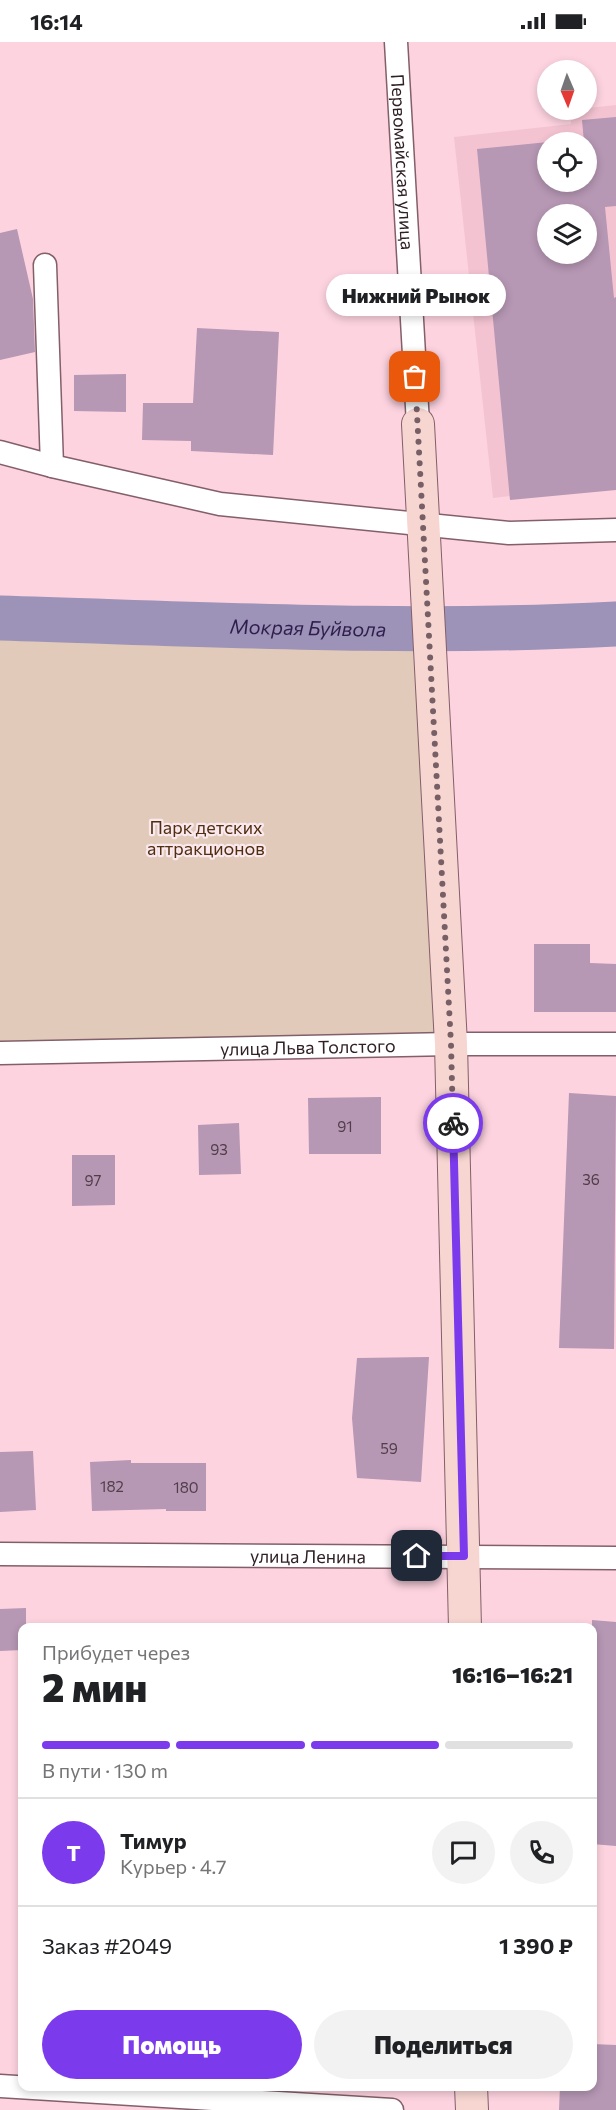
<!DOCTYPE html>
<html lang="ru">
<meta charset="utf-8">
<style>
body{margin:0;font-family:Commissioner,sans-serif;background:#f2f2f2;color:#202124;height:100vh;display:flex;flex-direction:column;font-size:22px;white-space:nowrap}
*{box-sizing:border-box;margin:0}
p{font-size:20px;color:#757577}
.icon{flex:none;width:33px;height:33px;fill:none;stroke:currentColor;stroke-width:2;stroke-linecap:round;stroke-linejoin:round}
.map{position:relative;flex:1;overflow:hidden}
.details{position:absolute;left:18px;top:1581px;width:579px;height:468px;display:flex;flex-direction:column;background:#fff;border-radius:12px;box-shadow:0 3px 9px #0003}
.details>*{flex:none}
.needle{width:39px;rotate:178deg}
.tools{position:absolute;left:537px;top:18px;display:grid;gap:12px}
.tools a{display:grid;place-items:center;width:60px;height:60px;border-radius:50%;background:#fff;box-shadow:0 3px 9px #0003;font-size:30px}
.pin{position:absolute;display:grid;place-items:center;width:51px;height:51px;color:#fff;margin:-26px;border-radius:12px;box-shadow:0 3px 9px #0006}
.courier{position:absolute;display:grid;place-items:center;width:60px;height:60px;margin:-30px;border:4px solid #7c3aed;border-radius:50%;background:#fff;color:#222;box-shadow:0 2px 8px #0007}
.bubble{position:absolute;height:42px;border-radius:21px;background:#fff;box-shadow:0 3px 9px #0003;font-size:20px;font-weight:800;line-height:42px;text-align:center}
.headline em{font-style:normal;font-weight:800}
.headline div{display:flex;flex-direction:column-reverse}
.headline{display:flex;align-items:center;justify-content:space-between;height:102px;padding:0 24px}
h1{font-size:39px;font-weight:800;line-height:45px}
.bar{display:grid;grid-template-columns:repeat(4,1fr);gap:9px 6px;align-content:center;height:72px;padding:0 24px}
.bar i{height:8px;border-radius:4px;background:#e0e0e0}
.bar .active{background:#7c3aed}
.bar p{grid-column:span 4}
.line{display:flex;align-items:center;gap:15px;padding:0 24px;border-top:2px solid #e0e0e0}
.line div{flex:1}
.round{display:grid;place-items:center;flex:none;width:63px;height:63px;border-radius:32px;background:#f2f2f2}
.cta{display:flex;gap:12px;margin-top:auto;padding:12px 24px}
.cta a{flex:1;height:69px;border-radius:36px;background:#7c3aed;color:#fff;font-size:24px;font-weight:800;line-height:69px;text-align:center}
.cta a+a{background:#f2f2f2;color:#202124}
.status{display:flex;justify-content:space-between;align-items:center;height:42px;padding:0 30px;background:#fff;direction:ltr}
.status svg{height:16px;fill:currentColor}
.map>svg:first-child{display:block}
.built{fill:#f4c3d2;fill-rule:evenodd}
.green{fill:#e1caba}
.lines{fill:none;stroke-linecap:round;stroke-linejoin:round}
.river{stroke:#9d92b7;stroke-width:45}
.building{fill:#b697b4;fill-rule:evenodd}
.street-casing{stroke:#835f6a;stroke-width:25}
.secondary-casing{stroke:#835f6a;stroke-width:34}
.street{stroke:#fff;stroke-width:22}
.secondary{stroke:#f7d5d1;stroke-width:32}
.done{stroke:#775f66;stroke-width:6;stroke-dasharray:0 10.8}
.route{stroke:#7c3aed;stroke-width:8}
.labels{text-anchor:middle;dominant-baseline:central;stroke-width:4.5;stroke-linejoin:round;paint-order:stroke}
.number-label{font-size:15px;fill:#513e49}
.street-label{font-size:18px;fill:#2f2025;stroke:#f9e8ed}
.park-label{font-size:18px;fill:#502d0e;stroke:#f9e8ed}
.water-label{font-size:20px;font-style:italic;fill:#2f1e4d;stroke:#f9e8ed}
</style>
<div class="status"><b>16:14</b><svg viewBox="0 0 49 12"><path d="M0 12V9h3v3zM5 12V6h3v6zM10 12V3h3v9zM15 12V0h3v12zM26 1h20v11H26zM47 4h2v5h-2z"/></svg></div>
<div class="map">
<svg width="616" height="2068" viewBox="0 0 616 2068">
<rect width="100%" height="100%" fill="#fdd3e0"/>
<path class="built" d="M616,63V442L493,456L454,95L571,82L570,68ZM548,100H586V140H548ZM548,172H586V212H548Z"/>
<path class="green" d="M0,591L412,594L442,993L0,1002Z"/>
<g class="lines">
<path class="river" id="s1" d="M0,576C205,582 411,593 616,582"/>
</g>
<path class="building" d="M616,75V164L605,165L614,256L616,255V448L510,458L477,107L548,100V140H586V100H584L582,78ZM548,172H586V212H548Z
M17,187L33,257L35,310L0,318V191Z
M197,286L279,290L273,413L191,409V399L142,398L143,361H193Z
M126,332V370L74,369V333Z
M534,902H590V921L616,922V970H534Z
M569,1051L616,1054L614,1307L559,1306Z
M381,1055V1112H309L308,1056Z
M239,1081L241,1132L199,1133L198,1083Z
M72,1113H115V1163L72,1164Z
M429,1315L421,1440L357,1436L352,1376L357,1316Z
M33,1409L36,1468L0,1470V1410Z
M131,1418V1421H206V1469H166V1467L92,1469L90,1420Z
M26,1566V1586H22V1608L0,1609V1567Z
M592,1578L616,1580V1804L592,1802Z
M592,2002L616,2003V2068H559L560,2044H592Z"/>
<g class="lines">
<g class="street-casing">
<g id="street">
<path id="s2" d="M396,0L418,382"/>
<path d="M45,223L52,424L220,462L509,491L616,488"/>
<path d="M0,410L52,424"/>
<path id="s3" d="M0,1011L451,1002H616"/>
<path id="s4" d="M0,1512L616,1516"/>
<path d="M0,2044L392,2068"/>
</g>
</g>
<g class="secondary-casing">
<path id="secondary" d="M418,382L451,1002L465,1586
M471,2044L472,2068"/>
</g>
<use href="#street" class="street"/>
<use href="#secondary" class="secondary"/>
</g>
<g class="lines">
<path class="done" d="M415,335L451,1002L453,1081"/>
<path class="route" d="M417,1514H464L453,1081"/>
</g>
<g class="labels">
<g class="number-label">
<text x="345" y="1084">91</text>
<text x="219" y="1107">93</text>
<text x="591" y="1137">36</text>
<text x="93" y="1138">97</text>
<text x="389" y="1406">59</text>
<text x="112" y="1444">182</text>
<text x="186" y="1445">180</text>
</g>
<g class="street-label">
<text stroke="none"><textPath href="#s2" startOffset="120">Первомайская улица</textPath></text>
<text stroke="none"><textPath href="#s3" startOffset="308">улица Льва Толстого</textPath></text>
<text stroke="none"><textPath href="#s4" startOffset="308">улица Ленина</textPath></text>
</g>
<g class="park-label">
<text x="206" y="785">Парк детских<tspan x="206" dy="21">аттракционов</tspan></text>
</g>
<g class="water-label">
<text stroke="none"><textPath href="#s1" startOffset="308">Мокрая Буйвола</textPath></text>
</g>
</g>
</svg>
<div class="tools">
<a><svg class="needle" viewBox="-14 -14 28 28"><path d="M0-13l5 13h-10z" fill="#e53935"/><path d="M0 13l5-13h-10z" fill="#757577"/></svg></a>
<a><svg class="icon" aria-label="locate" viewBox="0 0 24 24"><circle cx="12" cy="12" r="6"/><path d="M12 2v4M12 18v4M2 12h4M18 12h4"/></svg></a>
<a><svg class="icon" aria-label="layers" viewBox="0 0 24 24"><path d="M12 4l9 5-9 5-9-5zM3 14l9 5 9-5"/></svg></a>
</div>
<div class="pin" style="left:415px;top:335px;background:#ea580c"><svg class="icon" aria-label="bag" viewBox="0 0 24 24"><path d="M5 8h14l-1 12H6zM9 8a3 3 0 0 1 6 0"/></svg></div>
<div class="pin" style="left:417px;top:1514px;background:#1f2937"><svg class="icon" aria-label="home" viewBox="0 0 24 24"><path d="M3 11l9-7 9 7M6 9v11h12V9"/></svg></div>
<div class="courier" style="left:453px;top:1081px"><svg class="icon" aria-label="bike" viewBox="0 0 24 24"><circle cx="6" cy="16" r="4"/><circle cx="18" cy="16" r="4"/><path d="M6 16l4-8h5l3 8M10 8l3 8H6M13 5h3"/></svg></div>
<div class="bubble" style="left:326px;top:232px;width:180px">Нижний Рынок</div>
<section class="details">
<div class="headline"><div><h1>2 мин</h1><p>Прибудет через</p></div><em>16:16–16:21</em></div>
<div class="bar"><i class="active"></i><i class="active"></i><i class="active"></i><i></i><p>В пути · 130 m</p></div>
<div class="line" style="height:108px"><b class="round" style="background:#7c3aed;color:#fff">Т</b><div><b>Тимур</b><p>Курьер · 4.7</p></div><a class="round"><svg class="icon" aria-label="chat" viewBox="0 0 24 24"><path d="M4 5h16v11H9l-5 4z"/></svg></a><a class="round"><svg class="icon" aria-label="phone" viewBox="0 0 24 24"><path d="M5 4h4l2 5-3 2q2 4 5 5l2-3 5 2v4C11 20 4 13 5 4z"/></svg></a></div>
<div class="line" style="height:78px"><div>Заказ #2049</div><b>1 390 ₽</b></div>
<div class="cta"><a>Помощь</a><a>Поделиться</a></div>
</section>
</div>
